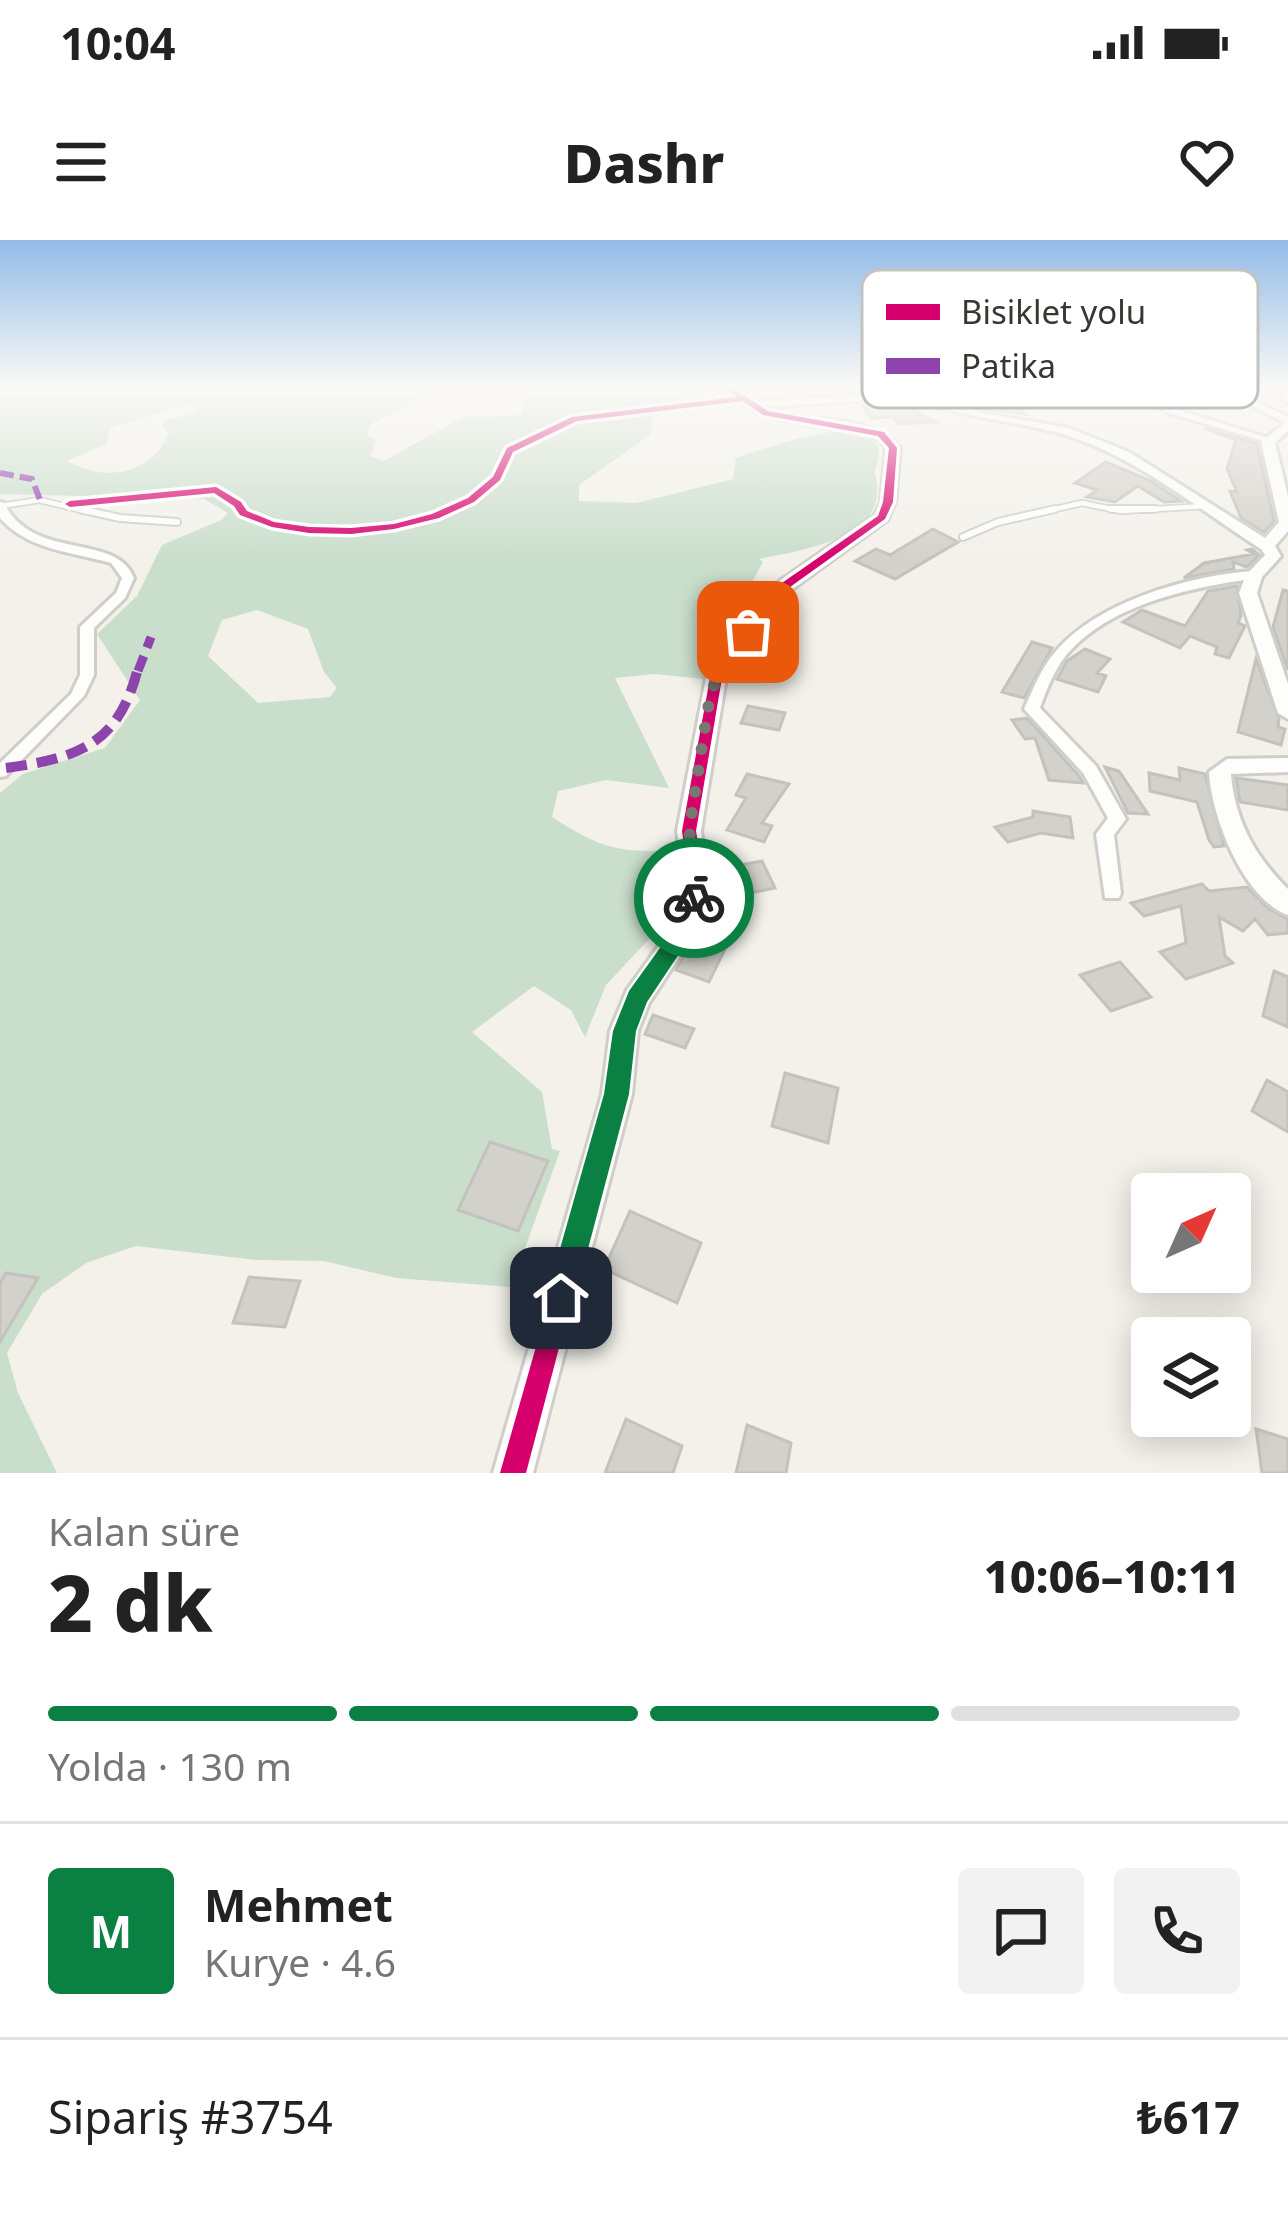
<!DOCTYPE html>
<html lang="tr">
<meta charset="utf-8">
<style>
body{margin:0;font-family:"Noto Sans",sans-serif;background:#f2f2f2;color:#222;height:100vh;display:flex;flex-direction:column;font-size:45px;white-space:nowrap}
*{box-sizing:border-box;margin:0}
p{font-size:39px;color:#767676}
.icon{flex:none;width:66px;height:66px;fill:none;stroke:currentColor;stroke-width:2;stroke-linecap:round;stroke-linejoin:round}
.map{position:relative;height:1233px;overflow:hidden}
.sheet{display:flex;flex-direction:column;background:#fff;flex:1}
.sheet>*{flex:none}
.needle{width:78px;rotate:45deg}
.tools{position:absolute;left:1131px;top:933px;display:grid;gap:24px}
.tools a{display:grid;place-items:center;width:120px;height:120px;border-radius:12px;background:#fff;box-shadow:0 6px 30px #0003;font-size:60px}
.pin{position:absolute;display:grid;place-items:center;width:102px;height:102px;color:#fff;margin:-51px;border-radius:24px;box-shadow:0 6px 18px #0006}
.courier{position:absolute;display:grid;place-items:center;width:120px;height:120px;margin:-60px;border:9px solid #0b8043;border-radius:50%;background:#fff;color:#222;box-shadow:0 3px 15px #0007}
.overview em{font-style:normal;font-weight:800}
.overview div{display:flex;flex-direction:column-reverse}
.overview{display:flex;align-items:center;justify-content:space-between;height:204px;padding:0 48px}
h1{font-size:78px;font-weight:800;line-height:90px}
.bar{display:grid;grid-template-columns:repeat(4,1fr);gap:18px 12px;align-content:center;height:144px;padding:0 48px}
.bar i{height:15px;border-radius:9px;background:#e0e0e0}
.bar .current{background:#0b8043}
.bar p{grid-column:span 4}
.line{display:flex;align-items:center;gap:30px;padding:0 48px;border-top:3px solid #e0e0e0}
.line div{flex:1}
.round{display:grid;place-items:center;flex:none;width:126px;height:126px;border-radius:12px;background:#f2f2f2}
.status{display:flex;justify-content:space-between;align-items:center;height:84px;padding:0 60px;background:#fff;direction:ltr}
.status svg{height:33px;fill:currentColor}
header{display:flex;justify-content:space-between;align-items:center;height:156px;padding:0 48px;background:#fff;font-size:54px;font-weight:800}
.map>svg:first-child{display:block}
.green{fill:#cadecc;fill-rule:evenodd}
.building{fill:#d2d1cb;stroke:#c4c2bc;stroke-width:3}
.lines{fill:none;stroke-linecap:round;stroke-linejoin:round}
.service-far1-casing{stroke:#d0cec9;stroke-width:8}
.service-casing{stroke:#d0cec9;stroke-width:10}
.minor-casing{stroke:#d0cec9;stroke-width:6}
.tertiary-casing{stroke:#d0cec9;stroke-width:6}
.service-far1{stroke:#fdfdfc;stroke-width:4.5}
.service{stroke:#fdfdfc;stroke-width:6}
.minor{fill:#fdfdfc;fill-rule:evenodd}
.tertiary{fill:#fdfdfc;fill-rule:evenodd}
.quiet-far2{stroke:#8e44ad;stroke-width:6;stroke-dasharray:14 6;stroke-linecap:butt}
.quiet-far1{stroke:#8e44ad;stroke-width:9;stroke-dasharray:16 9;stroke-linecap:butt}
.quiet{stroke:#8e44ad;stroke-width:10;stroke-dasharray:21 10;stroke-linecap:butt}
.cycleway-casing{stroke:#fff;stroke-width:7}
.cycleway{fill:#d6006c;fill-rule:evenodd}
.route{fill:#0b8043}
.done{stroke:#797772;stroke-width:12;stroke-dasharray:0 21.6}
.key{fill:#fff;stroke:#c3c3c1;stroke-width:3}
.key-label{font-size:33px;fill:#383631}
</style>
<div class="status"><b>10:04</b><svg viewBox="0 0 49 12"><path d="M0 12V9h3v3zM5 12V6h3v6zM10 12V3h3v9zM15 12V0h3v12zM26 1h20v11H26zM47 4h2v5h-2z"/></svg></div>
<header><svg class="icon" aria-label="menu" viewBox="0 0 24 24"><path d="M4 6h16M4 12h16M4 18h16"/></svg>Dashr<svg class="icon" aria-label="heart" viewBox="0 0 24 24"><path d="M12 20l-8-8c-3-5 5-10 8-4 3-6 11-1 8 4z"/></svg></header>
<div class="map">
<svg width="1288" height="1233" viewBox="0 0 1288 1233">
<rect width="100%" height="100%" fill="#f3f1ea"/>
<path class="green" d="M0,147H261L255,151L374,147L390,154L427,155L371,184L367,195L376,201L370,216L384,221L463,177L522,175L524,164L539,147H701L711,151L653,167L651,194L579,245V261L636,263L733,239L736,218C762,209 907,155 874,232C896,297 803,310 759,319L763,322L721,397L704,439L654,434L615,438L669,548L606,540L558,551L552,577C602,609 616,612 675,611L652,696L606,745L585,797L571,770L534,746L472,792L542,852L552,909L560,911L511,1047L396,1038L324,1021L256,1020L136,1006L86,1023L42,1054L7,1113L18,1153L57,1233H0V553L23,534L105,508L140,460L97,394L137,356L162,305L221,280L228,273L204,259L0,254ZM189,164L196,171L166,180L161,187L169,193C151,236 104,242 67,221L106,204L110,188ZM257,370L308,389L324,432L337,448L330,457L258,463L208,416L222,380Z"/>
<path class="building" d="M938,147H961L970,156L1008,159L1025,174L983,169L944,155Z
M896,160L935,182L898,184L893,177L871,178L862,165Z
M1205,188L1257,204L1274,281L1264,292L1241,278L1230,251L1237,252L1227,229L1236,200Z
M1106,222L1151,241L1181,261L1164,262L1138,246L1115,262L1087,257L1097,250L1075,243Z
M933,289L958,302L895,339L855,321L876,309L890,315Z
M1252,309L1259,315L1247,327L1233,322L1234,329L1184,338L1204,323L1254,314L1247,310Z
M1237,346L1241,375L1238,383L1245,386L1229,418L1215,414L1217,407L1190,396L1180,408L1123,382L1142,370L1185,386L1208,351Z
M1283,350L1288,351V430L1273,387Z
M1032,402L1052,408L1024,458L1002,452Z
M1085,409L1110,419L1097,433L1106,436L1098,452L1057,439L1067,421Z
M1256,419L1279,479L1278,487L1285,489L1281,505L1238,492Z
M748,466L785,473L779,490L741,483Z
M1027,478L1079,536L1083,543L1049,540L1035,498L1025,499L1012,480Z
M1105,527L1119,531L1148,574L1128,573Z
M1179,528L1205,534L1224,606L1214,607L1209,600L1197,562L1150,551L1149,533L1180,540Z
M747,534L789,544L762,583L772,586L764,602L727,590L746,558L736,555Z
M1236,538L1288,545V570L1240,562Z
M1033,571L1070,577L1073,598L1041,593L1008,602L995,587L1033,577Z
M762,621L775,648L726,658L715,630Z
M1202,644L1209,651L1247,647L1269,669L1288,679V693L1268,695L1255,679L1243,691L1219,677L1225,716L1233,723L1186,739L1160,712L1186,703L1181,666L1144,676L1131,663Z
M694,698L725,709L709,742L676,730Z
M1120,722L1151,757L1111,771L1080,735Z
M1274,731L1288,737V787L1263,776Z
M653,775L694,789L685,808L645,794Z
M785,833L838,848L828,903L772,886Z
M1267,840L1288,852V892L1252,871Z
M490,902L548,921L518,991L458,970Z
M630,971L701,1003L677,1063L604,1029Z
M6,1033L38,1038L0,1102V1043Z
M249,1037L300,1041L285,1087L233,1083Z
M626,1179L682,1206L673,1233H605Z
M747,1185L791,1203L786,1233H736Z
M1256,1189L1288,1199V1233H1262Z"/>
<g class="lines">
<g class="service-far1-casing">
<path id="service-far1" d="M1,266L39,260L90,272
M1042,272L1082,263L1121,271L1206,266"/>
</g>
<g class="service-casing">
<path id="service" d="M80,269L120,278L177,282
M1111,269H1155
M963,297L998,282L1055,269"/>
</g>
<g class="minor-casing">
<path id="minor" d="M1128,147H1138L1175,169L1275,200L1267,202L1169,173Z
M908,148L911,153L869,160L749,168L744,165L769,160L869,155Z
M1215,148L1256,161L1288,177V184L1250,165L1212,153Z
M743,156L746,161L577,182L514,212L501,241L475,263L440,279L394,290L351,294H309L272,287L239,275L234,266L214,253L70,267L65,264L70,261L216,247L242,262L247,271L274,281L309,287L351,288L394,283L432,274L467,258L492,237L506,208L572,177Z
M0,262L4,263C33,322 117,292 134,338L125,358L94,388V435L84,456L6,536L0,537V523L71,454L80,435V387L116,353L122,338L111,323C72,312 28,310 0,278Z
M1254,331L1260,335L1258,338C1194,347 1108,363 1064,418C1053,433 1046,451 1040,468L1096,526L1126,579L1114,595L1121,653L1119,658H1105L1096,594L1108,578L1083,533L1024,469C1033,449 1041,428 1056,411C1099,361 1191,335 1254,331Z"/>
</g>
<g class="tertiary-casing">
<path id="tertiary" d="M720,147C742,146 753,164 772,170C813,184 871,173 900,208L895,262L887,280L792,349L726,438L701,591L709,643L687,705L649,763L638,791L632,854L533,1233H493L602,854L610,791L627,750L662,701L685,643L677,591L706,438L780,341L875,275L881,262L886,208L877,197L762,176Z
M894,147H910L982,173L1069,188L1129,212L1265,298L1279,282L1261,202L1288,180V191L1275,203L1288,256V291L1275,306L1281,316L1262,337L1257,353L1288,444V479L1278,473L1239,353L1246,335L1265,315L1261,309C1198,269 1134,215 1062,194C1006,178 945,178 894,147Z
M1281,147H1288V163L1282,159Z
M1288,518V532L1231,534C1235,581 1255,616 1288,649V675C1243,659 1211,576 1209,532L1227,519Z"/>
</g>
<use href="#service-far1" class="service-far1"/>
<use href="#service" class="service"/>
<use href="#minor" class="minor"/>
<use href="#tertiary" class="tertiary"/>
<path class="quiet-far2" d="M0,233L32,239L40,260"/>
<path class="quiet-far1" d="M138,431L151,397"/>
<path class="quiet" d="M6,528C79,518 119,504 138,428"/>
<g class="cycleway-casing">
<path id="cycleway" d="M723,147H731L768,171L884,192L897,208L893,262L885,279L790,347L722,438L696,591L705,643L682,705L644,761L633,791L626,854L526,1233H500L608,854L615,791L631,753L667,702L689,643L682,591L710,438L782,343L878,276L883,262L889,208L878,196L763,175L743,161L577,181L513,212L500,240L474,262L439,278L394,289L351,294L309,293L272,287L240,275L234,266L214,253L70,267L65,264L70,261L216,247L241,262L247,271L274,282L309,287L351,288L394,284L432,274L468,258L493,237L507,208L572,177L737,157Z"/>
</g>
<use href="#cycleway" class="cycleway"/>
</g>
<linearGradient id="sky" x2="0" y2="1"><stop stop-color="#93bbe7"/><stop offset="0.46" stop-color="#faf9f6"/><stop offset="1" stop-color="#faf9f6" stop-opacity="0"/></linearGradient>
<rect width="1288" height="319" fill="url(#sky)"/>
<path class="route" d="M694,650L704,658L685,705L647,762L636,791L629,854L575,1058L571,1068L561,1072L550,1068L546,1058L604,854L613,791L629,751L665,701L686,652Z"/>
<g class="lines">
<path class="done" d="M694,658L698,643L689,591L708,468L716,438L748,392"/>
</g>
<rect x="862" y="30" width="396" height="138" rx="18" class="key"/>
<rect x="886" y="64" width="54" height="16" fill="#d6006c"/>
<rect x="886" y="118" width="54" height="16" fill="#8e44ad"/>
<g class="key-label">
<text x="961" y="84">Bisiklet yolu</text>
<text x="961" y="138">Patika</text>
</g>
</svg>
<div class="tools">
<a><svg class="needle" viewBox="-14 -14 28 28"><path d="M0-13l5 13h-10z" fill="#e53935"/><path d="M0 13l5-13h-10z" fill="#767676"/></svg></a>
<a><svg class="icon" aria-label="layers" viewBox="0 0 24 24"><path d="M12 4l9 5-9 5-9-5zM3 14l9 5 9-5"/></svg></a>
</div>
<div class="pin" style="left:748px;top:392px;background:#ea580c"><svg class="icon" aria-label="bag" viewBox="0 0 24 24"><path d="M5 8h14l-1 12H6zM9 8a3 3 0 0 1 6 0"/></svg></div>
<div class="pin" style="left:561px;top:1058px;background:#1f2937"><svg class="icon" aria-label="home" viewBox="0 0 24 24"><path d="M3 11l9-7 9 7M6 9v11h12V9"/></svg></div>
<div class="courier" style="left:694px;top:658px"><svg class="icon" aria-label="bike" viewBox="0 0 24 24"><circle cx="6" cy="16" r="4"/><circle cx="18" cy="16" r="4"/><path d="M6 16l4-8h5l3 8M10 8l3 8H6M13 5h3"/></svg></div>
</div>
<section class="sheet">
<div class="overview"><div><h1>2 dk</h1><p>Kalan süre</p></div><em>10:06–10:11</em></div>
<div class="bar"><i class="current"></i><i class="current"></i><i class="current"></i><i></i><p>Yolda · 130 m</p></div>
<div class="line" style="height:216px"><b class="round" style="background:#0b8043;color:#fff">M</b><div><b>Mehmet</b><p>Kurye · 4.6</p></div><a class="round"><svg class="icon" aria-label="chat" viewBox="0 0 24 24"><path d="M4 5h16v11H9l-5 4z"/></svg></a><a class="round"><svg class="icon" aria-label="phone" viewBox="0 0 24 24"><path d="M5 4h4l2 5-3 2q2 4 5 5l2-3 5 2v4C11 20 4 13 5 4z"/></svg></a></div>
<div class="line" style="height:156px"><div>Sipariş #3754</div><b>₺617</b></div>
</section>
